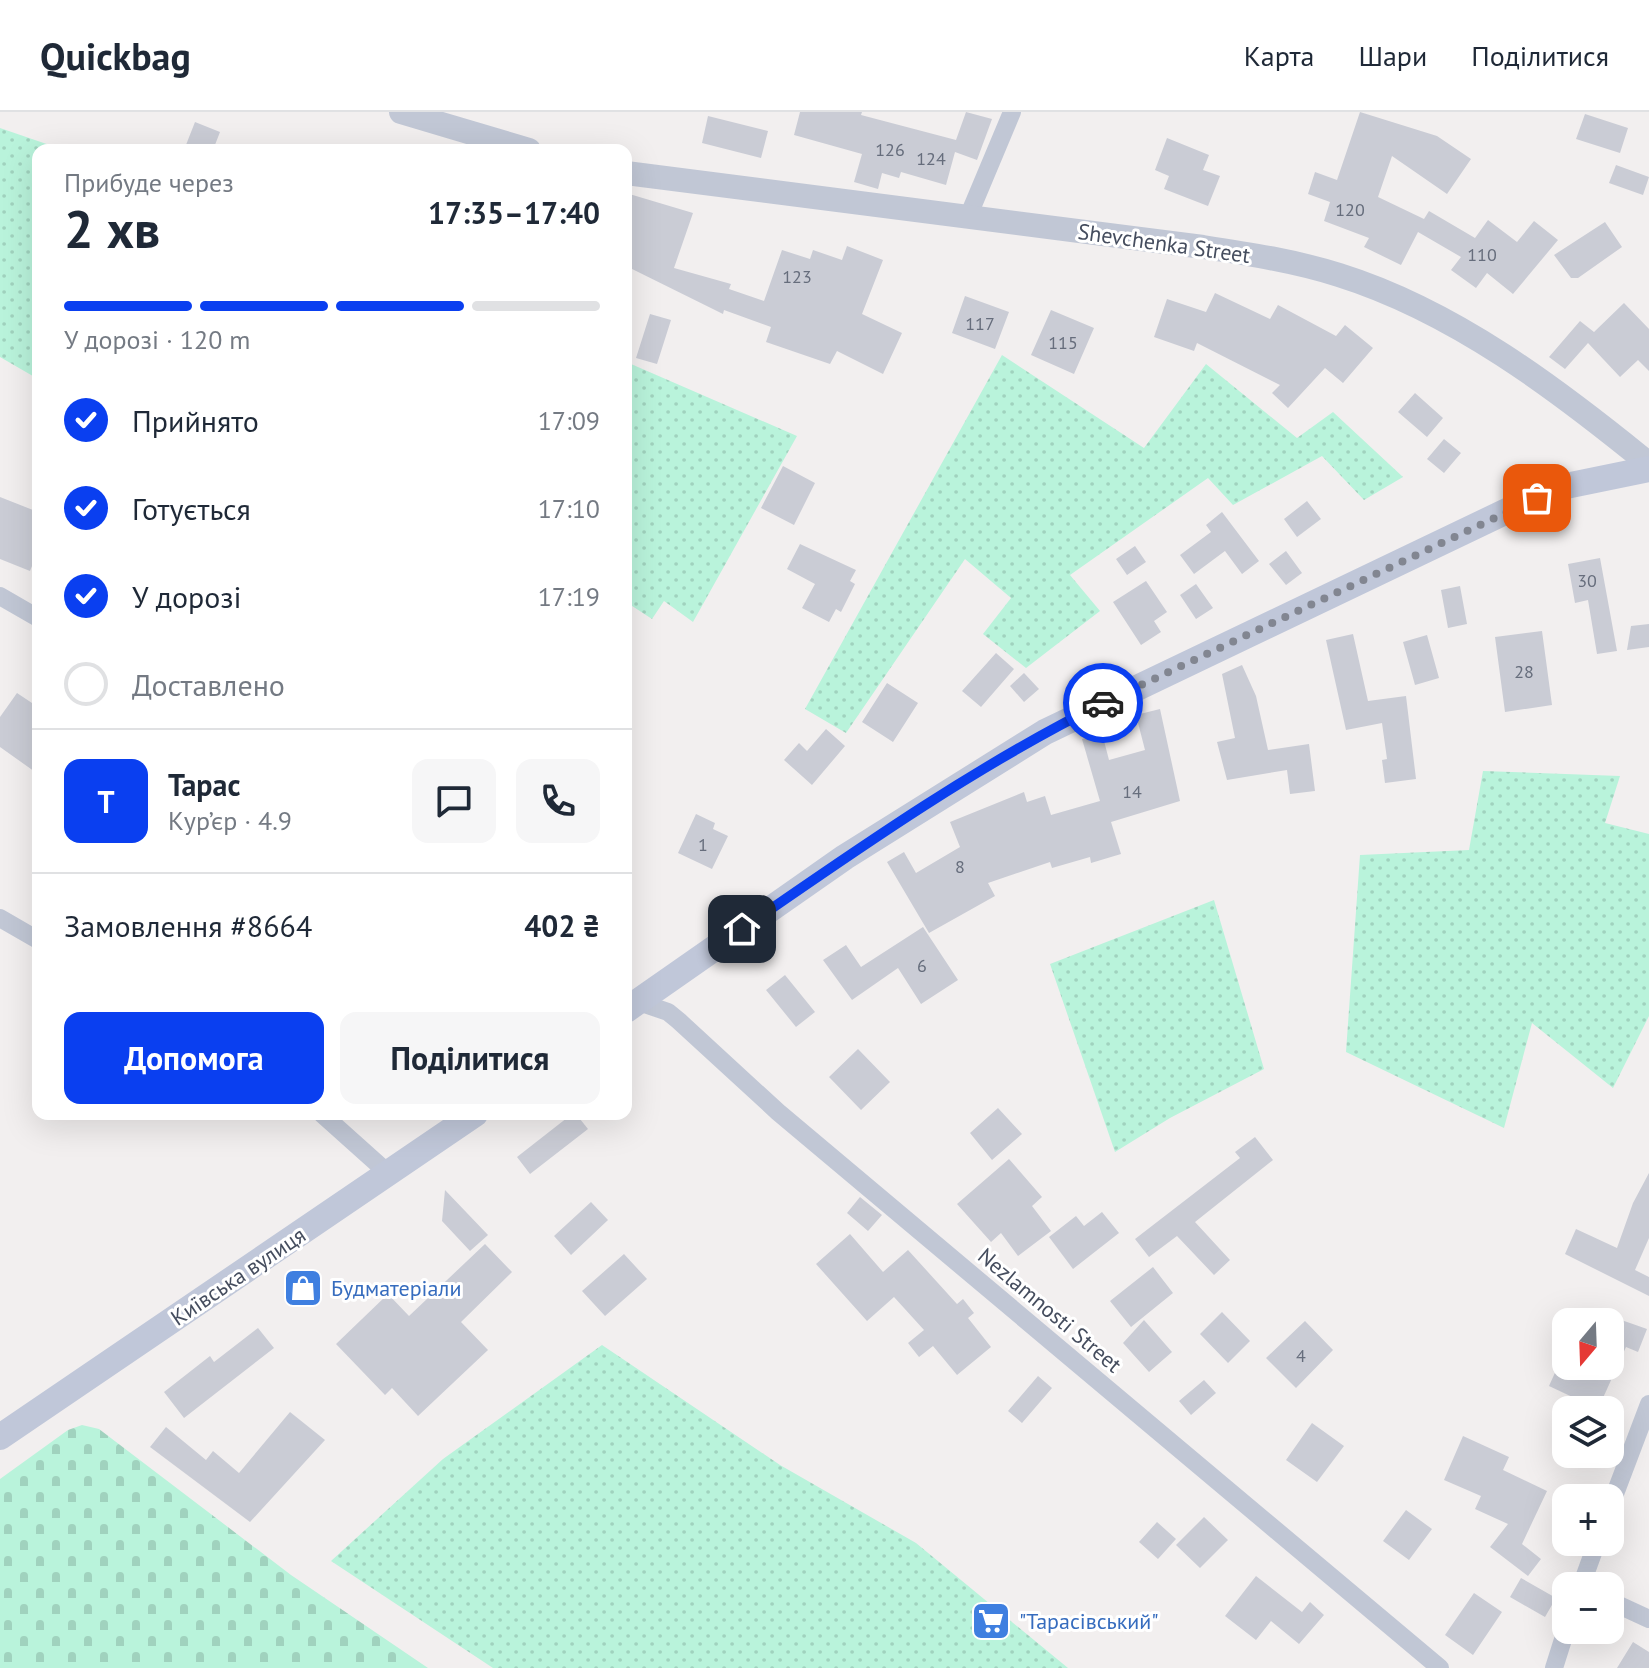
<!DOCTYPE html>
<html lang="uk">
<meta charset="utf-8">
<style>
body{margin:0;font-family:"PT Sans",sans-serif;background:#f6f6f7;color:#1f2937;height:100vh;display:flex;flex-direction:column;font-size:30px;white-space:nowrap}
*{box-sizing:border-box;margin:0}
p{font-size:26px;color:#747a83}
.icon{flex:none;width:44px;height:44px;fill:none;stroke:currentColor;stroke-width:2;stroke-linecap:round;stroke-linejoin:round}
.map{position:relative;flex:1;overflow:hidden}
.sheet{position:absolute;left:32px;top:32px;width:600px;height:976px;display:flex;flex-direction:column;background:#fff;border-radius:16px;box-shadow:0 8px 32px #0002}
.sheet>*{flex:none}
.needle{width:52px;rotate:199deg}
.fabs{position:absolute;left:1552px;top:1196px;display:grid;gap:16px}
.fabs a{display:grid;place-items:center;width:72px;height:72px;border-radius:16px;background:#fff;box-shadow:0 8px 32px #0002;font-size:40px}
.pin{position:absolute;display:grid;place-items:center;width:68px;height:68px;color:#fff;margin:-34px;border-radius:16px;box-shadow:0 4px 12px #0006}
.courier{position:absolute;display:grid;place-items:center;width:80px;height:80px;margin:-40px;border:6px solid #0a3ff0;border-radius:50%;background:#fff;color:#222;box-shadow:0 2px 10px #0007}
.overview em{font-style:normal;font-weight:800}
.overview div{display:flex;flex-direction:column-reverse}
.overview{display:flex;align-items:center;justify-content:space-between;height:136px;padding:0 32px}
h1{font-size:52px;font-weight:800;line-height:60px}
.bar{display:grid;grid-template-columns:repeat(4,1fr);gap:12px 8px;align-content:center;height:96px;padding:0 32px}
.bar i{height:10px;border-radius:6px;background:#e0e1e3}
.bar .current{background:#0a3ff0}
.bar p{grid-column:span 4}
.line{display:flex;align-items:center;gap:20px;padding:0 32px;border-top:2px solid #e0e1e3}
.line div{flex:1}
.round{display:grid;place-items:center;flex:none;width:84px;height:84px;border-radius:16px;background:#f6f6f7}
ol{padding:0 32px;list-style:none}
li{display:flex;align-items:center;gap:24px;height:88px}
li p{margin-inline-start:auto}
li .icon{padding:8px;border-radius:50%;background:#0a3ff0;color:#fff;stroke-width:4}
li:last-child{color:#747a83}
li i{width:44px;height:44px;border:4px solid #e0e1e3;border-radius:50%}
.cta{display:flex;gap:16px;margin-top:auto;padding:16px 32px}
.cta a{flex:1;height:92px;border-radius:16px;background:#0a3ff0;color:#fff;font-size:32px;font-weight:800;line-height:92px;text-align:center}
.cta a+a{background:#f6f6f7;color:#1f2937}
header{display:flex;align-items:center;gap:48px;box-sizing:border-box;height:112px;padding:0 40px;background:#fff;border-bottom:2px solid #e0e1e3}
header strong{font-size:38px}
nav{display:flex;gap:44px;margin-inline-start:auto;font-size:28px}
.map>svg:first-child{display:block}
.cemetery{fill:url(#cemetery-stones)}
.garden{fill:url(#garden-dots)}
.building{fill:#caccd5}
.lines{fill:none;stroke-linecap:round;stroke-linejoin:round}
.minor{stroke:#c1c7d5;stroke-width:18}
.tertiary{stroke:#c1c7d5;stroke-width:24}
.secondary{stroke:#c0c7d9;stroke-width:26}
.done{stroke:#828691;stroke-width:8;stroke-dasharray:0 14.4}
.route{stroke:#0a3ff0;stroke-width:10}
.labels{text-anchor:middle;dominant-baseline:central;stroke-width:6;stroke-linejoin:round;paint-order:stroke}
.number-label{font-size:18px;fill:#666d7c}
.street-label{font-size:22px;fill:#454d5e;stroke:#fff}
.shop-label{font-size:22px;fill:#366cbe;stroke:#fff;text-anchor:start}
</style>
<header>
<strong>Quickbag</strong>
<nav><a>Карта</a><a>Шари</a><a>Поділитися</a></nav>
</header>
<div class="map">
<svg width="1649" height="1556" viewBox="0 0 1649 1556">
<defs>
<pattern id="cemetery-stones" width="16" height="16" patternUnits="userSpaceOnUse" patternTransform="scale(2)"><rect width="16" height="16" fill="#b9f3db"/><path d="M2 7V4a2 2 0 0 1 4 0v3zM10 15v-3a2 2 0 0 1 4 0v3z" fill="#a0d2be"/></pattern>
<pattern id="garden-dots" width="8" height="8" patternUnits="userSpaceOnUse" patternTransform="scale(2)"><rect width="8" height="8" fill="#b9f3db"/><path d="M2 2h.1M6 6h.1" fill="none" stroke="#a0d2be" stroke-width="1.8" stroke-linecap="round"/></pattern>
</defs>
<rect width="100%" height="100%" fill="#f2efef"/>
<path class="cemetery" d="M82,1313L99,1317L291,1463L428,1556H0V1367L68,1318Z"/>
<path class="garden" d="M0,16L64,38H38V267L0,245Z
M1002,243L1144,336L1206,252L1297,326L1333,300L1403,365L1364,388L1322,344L1233,393L1208,366L1070,463L1100,499L1026,556L983,522L1011,486L965,447L846,621L805,597Z
M631,252L797,324L693,510L664,489L652,507L626,490V263Z
M1483,659L1620,664L1605,711L1649,722V904L1613,976L1532,911L1504,1016L1346,940L1360,743L1469,738Z
M1214,788L1264,957L1170,1006L1115,1040L1050,852Z
M602,1233L780,1353L916,1431L1068,1556H493L331,1449L443,1347Z"/>
<path class="building" d="M800,0H862L861,3L956,28L966,0L992,7L977,48L955,40L946,73L901,60L899,66L882,61L878,77L854,70L862,42L794,23Z
M1360,0L1437,24L1471,47L1447,82L1392,44L1378,85L1424,107L1429,99L1475,126L1488,108L1517,130L1534,109L1558,128L1513,182L1487,161L1476,176L1451,158L1461,145L1418,120L1401,153L1364,135L1369,126L1324,109L1330,90L1308,82L1315,60L1337,68Z
M1585,2L1628,16L1620,41L1576,27Z
M708,4L768,19L761,46L702,31Z
M195,10L220,20L213,38H184Z
M1167,26L1209,43L1203,58L1220,64L1208,94L1164,77L1169,64L1155,58Z
M1616,53L1649,65L1643,83L1609,71Z
M626,81L693,101L674,156L731,172L729,177L764,189L782,138L810,147L813,138L842,148L847,134L883,148L862,202L902,221L883,262L837,239L830,252L766,230L771,215L724,198L723,202L626,154Z
M1605,110L1622,135L1578,166H1571L1554,143Z
M1215,181L1270,207L1278,193L1336,224L1345,213L1373,236L1343,271L1325,256L1288,296L1272,281L1280,273L1197,231L1194,239L1154,225L1167,187L1206,200Z
M965,184L1009,200L995,237L952,221Z
M1624,191L1649,217V259L1638,248L1620,265L1588,231L1565,257L1549,245L1580,209L1594,220Z
M1051,198L1094,216L1074,262L1031,243Z
M650,202L671,208L657,252L636,246Z
M1415,281L1443,306L1427,325L1398,300Z
M1444,327L1461,341L1444,361L1427,347Z
M783,354L815,371L794,413L761,396Z
M0,385L38,400V439L30,459L0,447Z
M1307,389L1321,407L1297,425L1284,407Z
M1222,400L1259,449L1242,462L1225,439L1194,462L1180,443L1211,420L1206,413Z
M800,432L856,458L850,469L855,472L841,500L836,497L829,510L802,496L815,472L787,457Z
M1135,434L1146,450L1127,463L1116,447Z
M1286,439L1302,461L1286,473L1269,452Z
M1600,446L1617,539L1597,542L1588,488L1575,491L1568,452Z
M1146,469L1167,500L1154,509L1161,520L1141,533L1113,490Z
M1196,472L1213,496L1196,507L1180,483Z
M1460,474L1467,512L1448,516L1441,478Z
M1649,512V535L1627,538L1631,514Z
M1542,519L1552,593L1505,600L1495,525Z
M1353,522L1368,589L1406,584L1416,667L1385,671L1382,648L1387,647L1382,611L1346,618L1326,528Z
M1427,523L1439,566L1415,573L1403,530Z
M996,541L1014,557L981,595L962,579Z
M1242,553L1256,584L1268,638L1309,632L1315,679L1290,682L1287,658L1227,668L1217,630L1235,626L1222,562Z
M1024,561L1039,577L1024,590L1010,574Z
M887,571L918,591L893,630L862,610Z
M17,581L38,595V662L0,635V605Z
M1160,597L1180,689L1111,710L1121,742L1091,751L1090,745L1052,756L1050,750L988,771L995,784L929,821L887,750L904,740L916,761L960,735L950,710L1024,680L1027,690L1045,684L1051,703L1100,689L1082,627L1102,621L1109,648L1145,638L1136,603Z
M826,617L845,634L812,673L784,648L799,631L807,639Z
M696,702L715,711L713,717L728,724L712,757L678,741Z
M923,815L958,868L921,892L898,856L852,888L823,848L846,833L861,855Z
M785,863L815,900L796,915L766,878Z
M858,937L890,970L861,998L829,965Z
M998,996L1022,1022L992,1048L970,1021Z
M572,1002H576L588,1017L530,1062L517,1045Z
M1255,1025L1273,1048L1195,1110L1230,1148L1214,1163L1177,1124L1149,1145L1135,1127L1240,1046L1235,1040Z
M1009,1047L1042,1085L1032,1094L1051,1119L1018,1144L1001,1121L991,1130L957,1092Z
M1649,1061V1126L1635,1158L1649,1165V1184L1565,1142L1576,1117L1617,1136L1633,1091Z
M445,1078L488,1123L470,1139L442,1109Z
M860,1085L882,1103L868,1119L847,1101Z
M591,1090L608,1108L571,1143L554,1124Z
M1102,1100L1119,1121L1073,1157L1049,1125L1076,1104L1084,1114Z
M850,1122L883,1160L908,1138L957,1192L963,1187L974,1201L968,1206L991,1235L957,1263L933,1234L919,1245L908,1231L924,1218L894,1185L867,1209L816,1152Z
M485,1132L512,1160L461,1210L488,1238L418,1304L392,1276L385,1283L336,1232L388,1182L409,1204Z
M624,1142L647,1167L605,1204L582,1179Z
M1153,1155L1173,1181L1131,1215L1110,1189Z
M1222,1200L1250,1229L1228,1251L1200,1222Z
M1610,1204L1647,1217L1638,1240L1626,1235L1598,1297L1549,1274L1558,1254H1610Z
M1144,1208L1172,1240L1149,1260L1123,1231Z
M1305,1209L1333,1238L1296,1276L1266,1246Z
M258,1216L274,1236L184,1306L164,1280L210,1244L214,1250Z
M1038,1264L1052,1276L1022,1311L1008,1299Z
M1204,1268L1216,1281L1191,1303L1179,1289Z
M290,1300L325,1328L250,1410L150,1335L166,1315L206,1348L213,1339L239,1361Z
M1312,1311L1344,1334L1317,1370L1286,1348Z
M1463,1324L1509,1345L1503,1358L1547,1379L1522,1432L1541,1447L1528,1464L1490,1435L1508,1412L1475,1397L1481,1384L1444,1368Z
M1406,1398L1432,1417L1409,1448L1383,1429Z
M1204,1405L1228,1428L1200,1456L1176,1433Z
M1157,1410L1176,1427L1158,1447L1139,1430Z
M1256,1464L1302,1500L1310,1490L1324,1503L1299,1532L1271,1509L1256,1528L1225,1504Z
M1521,1466L1556,1486L1545,1505L1510,1485Z
M1474,1481L1502,1500L1473,1543L1445,1523Z
M1633,1530L1649,1540V1556H1617Z"/>
<g class="lines">
<path class="minor" d="M968,105L1012,0
M0,484L38,506
M0,806L38,828
M630,887L668,900L679,909L778,1000L1440,1556
M322,1002L389,1062
M1610,1395L1649,1292
M1581,1474L1597,1430
M1610,1489L1649,1507
M1554,1556L1566,1518"/>
<path class="tertiary" d="M401,0L529,38
M626,61L1203,135C1249,142 1295,149 1339,163C1454,199 1557,277 1649,352"/>
<path class="secondary" d="M626,898L845,745L1045,620L1509,398L1566,374L1649,357
M0,1325L475,1002"/>
</g>
<g class="lines">
<path class="done" d="M1103,591L1537,386"/>
<path class="route" d="M742,817C859,736 976,654 1103,591"/>
</g>
<defs>
<g id="shop-square" transform="scale(2)"><rect x="-9" y="-9" width="18" height="18" rx="4" fill="#3f7fe0" stroke="#fff"/><path d="M-5-2.5h2.3a2.7 3.5 0 0 1 5.4 0H5L5.5 6h-11ZM-1.5-2.5h3a1.5 2.3 0 0 0-3 0Z" fill="#fff"/></g>
<g id="supermarket-square" transform="scale(2)"><rect x="-9" y="-9" width="18" height="18" rx="4" fill="#3f7fe0" stroke="#fff"/><path d="M-6-5.5h2.5l.6 2H6L4.5 2H-2.5L-4.4-4H-6ZM-1.5 3.2a1.3 1.3 0 1 0 .1 0ZM3 3.2a1.3 1.3 0 1 0 .1 0Z" fill="#fff"/></g>
</defs>
<g fill-rule="evenodd">
<use href="#shop-square" x="303" y="1176"/>
<use href="#supermarket-square" x="991" y="1509"/>
</g>
<g class="labels">
<g class="number-label">
<text x="890" y="37">126</text>
<text x="931" y="46">124</text>
<text x="1350" y="97">120</text>
<text x="1482" y="142">110</text>
<text x="797" y="164">123</text>
<text x="980" y="211">117</text>
<text x="1063" y="230">115</text>
<text x="1587" y="468">30</text>
<text x="1524" y="559">28</text>
<text x="1132" y="679">14</text>
<text x="703" y="732">1</text>
<text x="960" y="754">8</text>
<text x="922" y="853">6</text>
<text x="1301" y="1243">4</text>
</g>
<g class="street-label">
<text transform="translate(1164 131) rotate(8)">Shevchenka Street</text>
<text transform="translate(238 1164) rotate(-34)">Київська вулиця</text>
<text transform="translate(1050 1198) rotate(40)">Nezlamnosti Street</text>
</g>
<g class="shop-label">
<text x="331" y="1176">Будматеріали</text>
<text x="1019" y="1509">"Тарасівський"</text>
</g>
</g>
</svg>
<div class="fabs">
<a><svg class="needle" viewBox="-14 -14 28 28"><path d="M0-13l5 13h-10z" fill="#e53935"/><path d="M0 13l5-13h-10z" fill="#747a83"/></svg></a>
<a><svg class="icon" aria-label="layers" viewBox="0 0 24 24"><path d="M12 4l9 5-9 5-9-5zM3 14l9 5 9-5"/></svg></a>
<a>+</a>
<a>−</a>
</div>
<div class="pin" style="left:1537px;top:386px;background:#ea580c"><svg class="icon" aria-label="bag" viewBox="0 0 24 24"><path d="M5 8h14l-1 12H6zM9 8a3 3 0 0 1 6 0"/></svg></div>
<div class="pin" style="left:742px;top:817px;background:#1f2937"><svg class="icon" aria-label="home" viewBox="0 0 24 24"><path d="M3 11l9-7 9 7M6 9v11h12V9"/></svg></div>
<div class="courier" style="left:1103px;top:591px"><svg class="icon" aria-label="car" viewBox="0 0 24 24"><path d="M5 17H2v-5l4-1 3-4h7l3 4 3 1v5h-3M9 17h6M6 11h13"/><circle cx="7" cy="17" r="2"/><circle cx="17" cy="17" r="2"/></svg></div>
<section class="sheet">
<div class="overview"><div><h1>2 хв</h1><p>Прибуде через</p></div><em>17:35–17:40</em></div>
<div class="bar"><i class="current"></i><i class="current"></i><i class="current"></i><i></i><p>У дорозі · 120 m</p></div>
<ol>
<li><svg class="icon" aria-label="check" viewBox="0 0 24 24"><path d="M5 12l5 5 9-10"/></svg>Прийнято<p>17:09</p></li>
<li><svg class="icon" aria-label="check" viewBox="0 0 24 24"><path d="M5 12l5 5 9-10"/></svg>Готується<p>17:10</p></li>
<li><svg class="icon" aria-label="check" viewBox="0 0 24 24"><path d="M5 12l5 5 9-10"/></svg>У дорозі<p>17:19</p></li>
<li><i></i>Доставлено</li>
</ol>
<div class="line" style="height:144px"><b class="round" style="background:#0a3ff0;color:#fff">Т</b><div><b>Тарас</b><p>Кур’єр · 4.9</p></div><a class="round"><svg class="icon" aria-label="chat" viewBox="0 0 24 24"><path d="M4 5h16v11H9l-5 4z"/></svg></a><a class="round"><svg class="icon" aria-label="phone" viewBox="0 0 24 24"><path d="M5 4h4l2 5-3 2q2 4 5 5l2-3 5 2v4C11 20 4 13 5 4z"/></svg></a></div>
<div class="line" style="height:104px"><div>Замовлення #8664</div><b>402 ₴</b></div>
<div class="cta"><a>Допомога</a><a>Поділитися</a></div>
</section>
</div>
